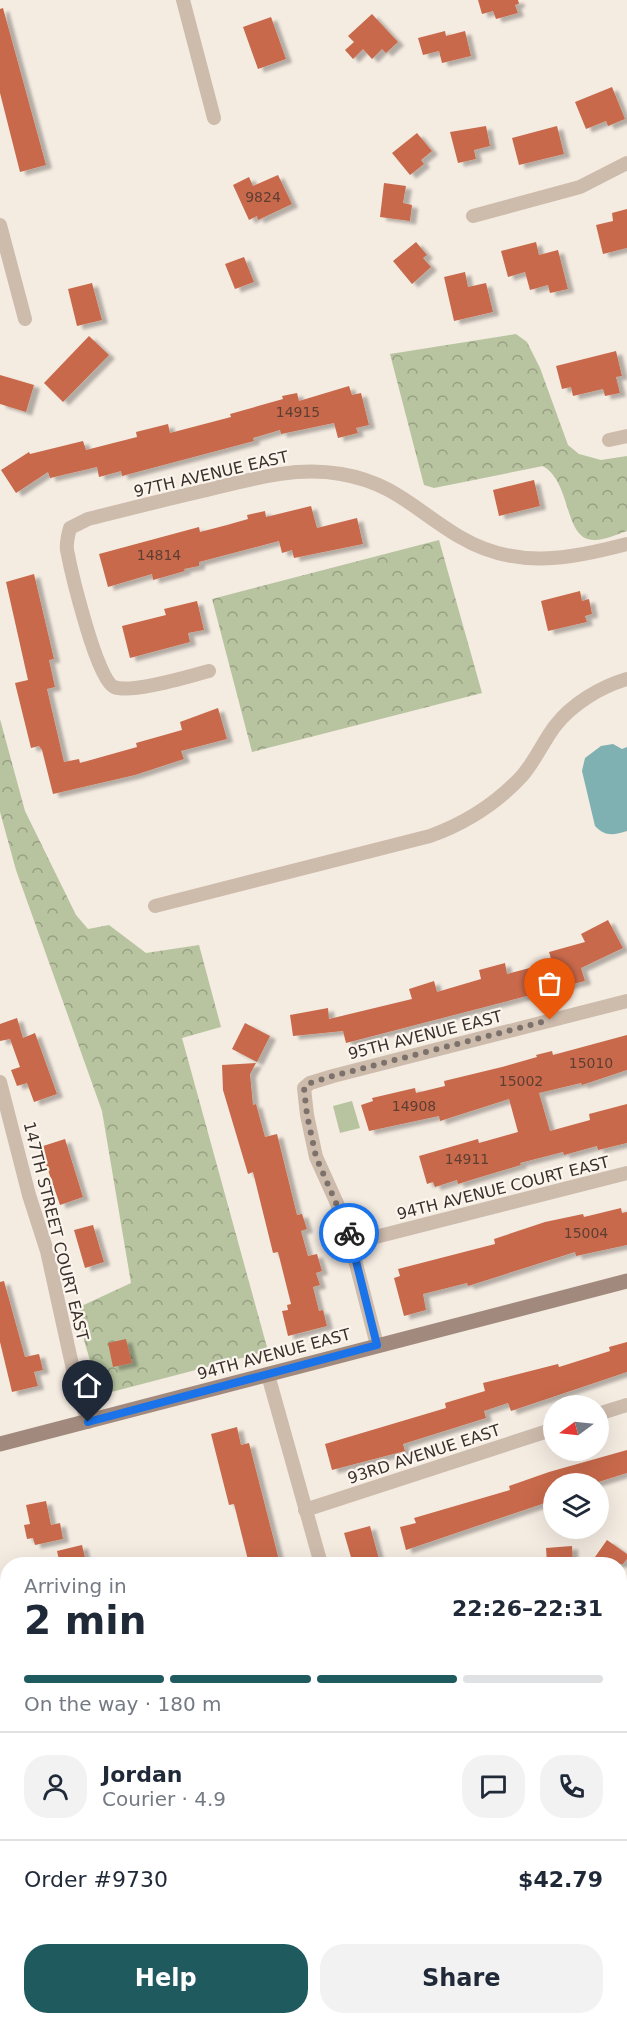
<!DOCTYPE html>
<meta charset="utf-8">
<style>
body{margin:0;font-family:"DejaVu Sans",sans-serif;background:#f2f2f3;color:#1f2937;height:100vh;display:flex;flex-direction:column;font-size:22px;white-space:nowrap}
*{box-sizing:border-box;margin:0}
p{font-size:20px;color:#747a83}
.icon{flex:none;width:33px;height:33px;fill:none;stroke:currentColor;stroke-width:2;stroke-linecap:round;stroke-linejoin:round}
.map{position:relative;flex:1;overflow:hidden}
.panel{position:absolute;left:0px;top:1557px;width:627px;height:468px;display:flex;flex-direction:column;background:#fff;border-radius:24px 24px 0 0;box-shadow:0 6px 24px #0002}
.panel>*{flex:none}
.needle{width:39px;rotate:255deg}
.fabs{position:absolute;left:543px;top:1395px;display:grid;gap:12px}
.fabs a{display:grid;place-items:center;width:66px;height:66px;border-radius:50%;background:#fff;box-shadow:0 6px 24px #0002;font-size:30px}
.pin{position:absolute;display:grid;place-items:center;width:51px;height:51px;color:#fff;margin:-62px -26px;border-radius:50% 50% 50% 0;rotate:-45deg;box-shadow:0 0 6px #0007}
.pin .icon{rotate:45deg}
.courier{position:absolute;display:grid;place-items:center;width:60px;height:60px;margin:-30px;border:4px solid #1a73e8;border-radius:50%;background:#fff;color:#222;box-shadow:0 2px 8px #0007}
.overview em{font-style:normal;font-weight:700}
.overview div{display:flex;flex-direction:column-reverse}
.overview{display:flex;align-items:center;justify-content:space-between;height:102px;padding:0 24px}
h1{font-size:39px;font-weight:700;line-height:45px}
.bar{display:grid;grid-template-columns:repeat(4,1fr);gap:9px 6px;align-content:center;height:72px;padding:0 24px}
.bar i{height:8px;border-radius:4px;background:#e0e1e3}
.bar .on{background:#1f5a5e}
.bar p{grid-column:span 4}
.line{display:flex;align-items:center;gap:15px;padding:0 24px;border-top:2px solid #e0e1e3}
.line div{flex:1}
.round{display:grid;place-items:center;flex:none;width:63px;height:63px;border-radius:24px;background:#f2f2f3}
.cta{display:flex;gap:12px;margin-top:auto;padding:12px 24px}
.cta a{flex:1;height:69px;border-radius:24px;background:#1f5a5e;color:#fff;font-size:24px;font-weight:700;line-height:69px;text-align:center}
.cta a+a{background:#f2f2f3;color:#1f2937}
.map>svg:first-child{display:block}
.forest{fill:url(#forest-crowns)}
.park{fill:#b8c4a0}
.water{fill:#7fb0b2}
.building{fill:#c8694b;filter:url(#shadow)}
.lines{fill:none;stroke-linecap:round;stroke-linejoin:round}
.street{stroke:#cdbbac;stroke-width:14}
.secondary{stroke:#a18a7d;stroke-width:15}
.done{stroke:#7c716b;stroke-width:6;stroke-dasharray:0 10.8}
.route{stroke:#1a73e8;stroke-width:8}
.labels{text-anchor:middle;dominant-baseline:central;stroke-width:4.5;stroke-linejoin:round;paint-order:stroke}
.number-label{font-size:14px;fill:#5e3e33}
.street-label{font-size:16px;fill:#3b302b;stroke:#fbf5ee}
</style>
<div class="map">
<svg width="627" height="2025" viewBox="0 0 627 2025">
<defs>
<pattern id="forest-crowns" width="20" height="18" patternUnits="userSpaceOnUse" patternTransform="scale(1.5)"><rect width="20" height="18" fill="#b8c4a0"/><path d="M2 6a3 3 0 1 1 6 0M12 15a3 3 0 1 1 6 0" fill="none" stroke="#97a083"/></pattern>
<filter id="shadow"><feDropShadow dx="6" dy="3.5" stdDeviation="1.5" flood-color="#0004"/></filter>
</defs>
<rect width="100%" height="100%" fill="#f4ebe1"/>
<path class="forest" d="M516,334L527,342L540,368L568,445L579,454L601,460L627,456V531C617,534 605,540 595,540C563,541 573,484 543,466L434,488L424,485L390,354Z
M439,540L482,693L252,752L212,599Z
M0,719L25,811L76,915L88,929L109,925L146,953L199,945L221,1027L182,1038L268,1351L100,1395L75,1309L131,1283L102,1111L16,870L0,812Z
M325,2018H507L510,2025H328Z"/>
<path class="park" d="M352,1101L360,1128L340,1133L333,1106Z"/>
<path class="water" d="M613,744L622,749L627,747V831C614,835 605,837 595,826L582,771L585,758L601,746Z"/>
<path class="building" d="M478,0H518L519,4L515,5L518,13L496,19L493,11L482,14Z
M3,8L46,165L20,172L0,93V9Z
M372,14L398,42L386,53L382,49L372,59L363,49L353,59L345,50L354,42L348,36Z
M271,17L286,59L258,69L243,27Z
M445,31L446,36L465,31L471,56L442,63L439,51L423,55L418,38Z
M612,87L625,119L608,126L606,121L586,129L575,102Z
M486,126L490,146L474,150L476,159L458,163L450,132Z
M557,126L564,154L519,165L512,138Z
M417,133L432,151L421,160L424,164L410,175L392,153Z
M278,175L292,204L258,220L257,216L249,220L233,185L249,177L253,186Z
M384,183L406,186L403,203L412,205L410,221L380,217Z
M627,209V248L603,254L596,225L613,221L612,213Z
M416,242L427,255L423,258L431,267L412,284L393,261Z
M536,242L539,255L558,250L568,289L550,293L548,285L530,290L525,272L508,277L501,251Z
M244,257L254,282L235,289L225,264Z
M465,272L468,287L486,283L493,312L454,321L444,277Z
M92,283L102,320L77,326L68,289Z
M89,336L109,355L63,402L44,383Z
M616,351L622,376L616,377L620,393L605,396L603,389L573,396L571,387L562,389L556,366Z
M0,375L34,385L26,412L0,404Z
M349,386L352,395L361,393L369,425L356,428L358,433L338,438L334,423L281,434L280,430L253,438L254,441L122,476L121,471L99,477L97,467L50,478L48,472L16,493L1,470L29,452L30,454L83,441L86,450L137,437L136,432L168,424L170,433L231,417L230,414L283,399L282,396L297,393L299,401Z
M534,480L540,506L499,516L493,490Z
M311,506L317,528L357,518L363,544L294,558L292,550L282,553L279,541L199,562V566L184,569L185,571L153,580L152,574L108,587L99,554L199,527L200,532L227,525L248,519L247,515L265,511L266,517Z
M34,574L54,659L49,660L55,687L47,689L64,762L79,759L80,763L137,747L136,743L182,730L180,722L218,708L227,739L181,751L184,759L135,775L53,794L42,750L39,746L31,748L15,683L28,680L6,582Z
M580,591L582,601L589,599L592,614L585,616L587,622L548,631L541,601Z
M197,601L204,630L188,633L190,642L130,658L122,626L166,615L164,609Z
M608,920L623,948L581,968L585,981L346,1043L343,1031L293,1036L290,1015L328,1008L329,1019L412,999L409,989L434,981L437,992L481,979L479,970L505,963L507,974L552,962L549,952L585,942L581,934Z
M17,1018L23,1038L35,1033L57,1094L34,1102L27,1083L17,1086L11,1070L20,1067L10,1039L0,1041V1024Z
M245,1023L270,1036L257,1062L232,1049Z
M627,1035V1070L582,1085L581,1083L539,1093L550,1131L590,1120L589,1114L627,1104V1143L598,1150L597,1146L564,1155L563,1152L520,1163L521,1165L474,1179L458,1184L457,1180L435,1187L433,1182L427,1184L419,1156L478,1139L479,1143L518,1132L509,1099L440,1121L439,1116L369,1131L361,1105L373,1101L372,1098L415,1088L416,1093L445,1086L444,1081L502,1067L537,1057L536,1055L552,1051L553,1055Z
M256,1063L250,1074L253,1105L256,1104L265,1137L277,1134L297,1215L302,1214L307,1229L301,1231L308,1256L317,1254L322,1271L316,1273L320,1285L313,1287L319,1311L323,1310L327,1326L288,1336L282,1311L288,1310L287,1305L291,1304L278,1252L273,1253L253,1172L248,1174L223,1090L222,1065Z
M65,1139L83,1197L60,1205L40,1147Z
M621,1208L622,1213L627,1212V1245L576,1256L575,1252L468,1286L467,1283L423,1294L426,1310L404,1316L394,1278L400,1276L398,1269L495,1244L494,1239L545,1222L583,1214L584,1217Z
M93,1225L104,1262L85,1268L74,1230Z
M4,1281L25,1357L39,1354L43,1370L34,1372L38,1386L12,1392L0,1342V1282Z
M126,1339L132,1363L113,1367L108,1343Z
M627,1342V1372L511,1411L508,1403L484,1411L486,1418L403,1444L405,1451L332,1470L325,1444L446,1408L445,1403L485,1391L483,1383L558,1364L559,1367L610,1351L609,1347Z
M237,1427L241,1445L249,1443L280,1564H249L234,1504L229,1505L211,1434Z
M627,1450V1473L592,1484H554V1500L406,1550L400,1527L416,1523L414,1518L510,1490L509,1486L549,1472Z
M46,1501L51,1525L60,1523L63,1539L35,1545L33,1538L27,1539L24,1525L30,1524L26,1505Z
M370,1526L379,1559L353,1564L344,1533Z
M607,1540L627,1554V1559L623,1564H590Z
M82,1545L86,1562L60,1564L57,1551Z
M572,1546L573,1564H547L546,1548Z"/>
<g class="lines">
<path class="street" d="M183,0L214,118
M473,216L580,187L627,163
M0,225L25,319
M609,440L627,436
M209,671C189,676 132,694 114,687C97,681 71,571 67,550C66,542 68,536 70,528L88,519C128,509 167,499 207,490C252,479 295,466 341,474C395,483 417,512 460,537C516,570 568,559 627,544
M155,906L430,836C466,823 496,804 522,776C535,761 543,742 555,726C572,704 600,687 627,679
M0,1082L29,1195L47,1251L78,1392L88,1422
M352,1243L627,1173
M377,1345L345,1221L316,1157L307,1115L304,1088L310,1083L333,1076L627,1001
M268,1375L321,1564
M598,1414L627,1405
M305,1510L554,1429
M0,1636L8,1664
M620,1687L627,1686
M102,2018L104,2025"/>
<path class="secondary" d="M0,1444L627,1281"/>
</g>
<g class="lines">
<path class="done" d="M349,1233L316,1157L307,1115L304,1088L310,1083L333,1076L550,1020"/>
<path class="route" d="M88,1422L377,1345L349,1233"/>
</g>
<g class="labels">
<g class="number-label">
<text x="263" y="197">9824</text>
<text x="298" y="412">14915</text>
<text x="159" y="555">14814</text>
<text x="591" y="1063">15010</text>
<text x="521" y="1081">15002</text>
<text x="414" y="1106">14908</text>
<text x="467" y="1159">14911</text>
<text x="586" y="1233">15004</text>
</g>
<g class="street-label">
<text transform="translate(211 474) rotate(-13)">97TH AVENUE EAST</text>
<text transform="translate(425 1035) rotate(-14)">95TH AVENUE EAST</text>
<text transform="translate(503 1188) rotate(-14)">94TH AVENUE COURT EAST</text>
<text transform="translate(56 1231) rotate(76)">147TH STREET COURT EAST</text>
<text transform="translate(274 1354) rotate(-15)">94TH AVENUE EAST</text>
<text transform="translate(424 1454) rotate(-18)">93RD AVENUE EAST</text>
</g>
</g>
</svg>
<div class="fabs">
<a><svg class="needle" viewBox="-14 -14 28 28"><path d="M0-13l5 13h-10z" fill="#e53935"/><path d="M0 13l5-13h-10z" fill="#747a83"/></svg></a>
<a><svg class="icon" aria-label="layers" viewBox="0 0 24 24"><path d="M12 4l9 5-9 5-9-5zM3 14l9 5 9-5"/></svg></a>
</div>
<div class="pin" style="left:550px;top:1020px;background:#ea580c"><svg class="icon" aria-label="bag" viewBox="0 0 24 24"><path d="M5 8h14l-1 12H6zM9 8a3 3 0 0 1 6 0"/></svg></div>
<div class="pin" style="left:88px;top:1422px;background:#1f2937"><svg class="icon" aria-label="home" viewBox="0 0 24 24"><path d="M3 11l9-7 9 7M6 9v11h12V9"/></svg></div>
<div class="courier" style="left:349px;top:1233px"><svg class="icon" aria-label="bike" viewBox="0 0 24 24"><circle cx="6" cy="16" r="4"/><circle cx="18" cy="16" r="4"/><path d="M6 16l4-8h5l3 8M10 8l3 8H6M13 5h3"/></svg></div>
<section class="panel">
<div class="overview"><div><h1>2 min</h1><p>Arriving in</p></div><em>22:26–22:31</em></div>
<div class="bar"><i class="on"></i><i class="on"></i><i class="on"></i><i></i><p>On the way · 180 m</p></div>
<div class="line" style="height:108px"><a class="round"><svg class="icon" aria-label="person" viewBox="0 0 24 24"><circle cx="12" cy="8" r="4"/><path d="M4 21q1-7 8-7t8 7"/></svg></a><div><b>Jordan</b><p>Courier · 4.9</p></div><a class="round"><svg class="icon" aria-label="chat" viewBox="0 0 24 24"><path d="M4 5h16v11H9l-5 4z"/></svg></a><a class="round"><svg class="icon" aria-label="phone" viewBox="0 0 24 24"><path d="M5 4h4l2 5-3 2q2 4 5 5l2-3 5 2v4C11 20 4 13 5 4z"/></svg></a></div>
<div class="line" style="height:78px"><div>Order #9730</div><b>$42.79</b></div>
<div class="cta"><a>Help</a><a>Share</a></div>
</section>
</div>
